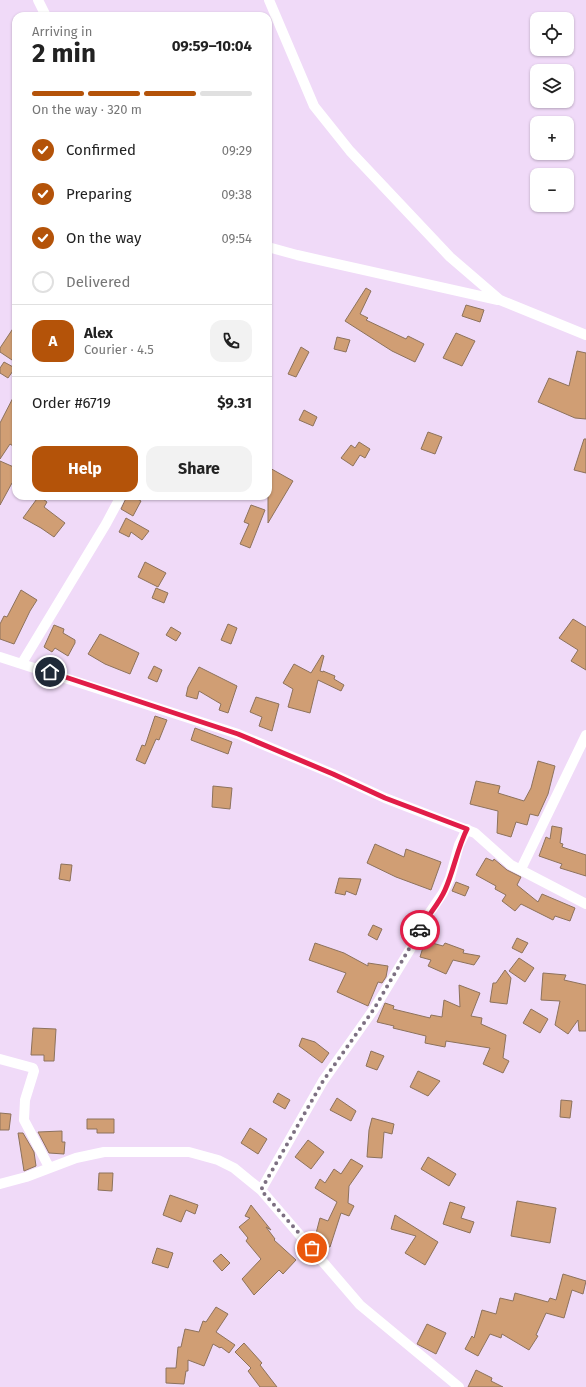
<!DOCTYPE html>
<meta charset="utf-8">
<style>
body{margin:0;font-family:"Fira Sans",sans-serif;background:#f2f2f2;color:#222;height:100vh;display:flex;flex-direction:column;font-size:15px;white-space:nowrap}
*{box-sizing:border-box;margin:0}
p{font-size:13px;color:#767676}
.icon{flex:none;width:22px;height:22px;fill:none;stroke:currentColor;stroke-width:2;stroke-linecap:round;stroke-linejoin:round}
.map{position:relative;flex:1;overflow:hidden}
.panel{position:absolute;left:12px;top:12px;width:260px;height:488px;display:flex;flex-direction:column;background:#fff;border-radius:12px;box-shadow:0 1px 3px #0004}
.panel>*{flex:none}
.fabs{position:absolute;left:530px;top:12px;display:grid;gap:8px}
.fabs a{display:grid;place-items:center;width:44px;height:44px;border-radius:8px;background:#fff;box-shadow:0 1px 3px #0004;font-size:20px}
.pin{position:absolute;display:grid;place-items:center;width:34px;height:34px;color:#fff;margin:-17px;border:2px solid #fff;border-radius:50%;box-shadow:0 1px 4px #0007}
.courier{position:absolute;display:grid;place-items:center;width:40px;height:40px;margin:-20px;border:3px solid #e11d48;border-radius:50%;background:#fff;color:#222;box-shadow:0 1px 5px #0007}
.overview em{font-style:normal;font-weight:700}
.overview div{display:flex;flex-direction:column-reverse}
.overview{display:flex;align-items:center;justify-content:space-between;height:68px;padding:0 20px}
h1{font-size:26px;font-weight:700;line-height:30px}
.bar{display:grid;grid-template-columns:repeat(4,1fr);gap:6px 4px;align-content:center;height:48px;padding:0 20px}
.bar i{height:5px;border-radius:3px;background:#e0e0e0}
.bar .selected{background:#b45309}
.bar p{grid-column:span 4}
.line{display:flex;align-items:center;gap:10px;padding:0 20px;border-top:1px solid #e0e0e0}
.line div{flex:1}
.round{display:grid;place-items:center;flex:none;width:42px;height:42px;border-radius:12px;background:#f2f2f2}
ol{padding:0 20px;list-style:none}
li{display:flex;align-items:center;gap:12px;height:44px}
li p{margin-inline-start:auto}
li .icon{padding:4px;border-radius:50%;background:#b45309;color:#fff;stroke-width:4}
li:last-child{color:#767676}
li i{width:22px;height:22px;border:2px solid #e0e0e0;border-radius:50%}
.cta{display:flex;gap:8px;margin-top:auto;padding:8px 20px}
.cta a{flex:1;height:46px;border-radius:12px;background:#b45309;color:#fff;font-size:16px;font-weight:700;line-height:46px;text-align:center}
.cta a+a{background:#f2f2f2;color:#222}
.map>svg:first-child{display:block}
.building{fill:#d09e74;stroke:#8d725c}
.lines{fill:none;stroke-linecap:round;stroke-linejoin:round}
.street{stroke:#fff;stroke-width:10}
.done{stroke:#7d7082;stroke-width:4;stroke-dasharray:0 7.2}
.route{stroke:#e11d48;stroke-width:5}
</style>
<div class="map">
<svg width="586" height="1387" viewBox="0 0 586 1387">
<rect width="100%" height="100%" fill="#f0daf8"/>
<path class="building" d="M366,288L371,291L360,314L368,318L366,320L406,339L408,336L424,344L415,362L392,351L345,321Z
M466,305L484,310L480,322L462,316Z
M16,324V354L12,360L0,352V348Z
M456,333L475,341L462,366L443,358Z
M337,337L350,340L346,352L334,349Z
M301,347L309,352L296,377L288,374Z
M577,351L586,353V419L575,418L538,402L549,378L569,386Z
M4,362L15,368L8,378L0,373V368Z
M16,392V448L10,444L0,459V423Z
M304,410L317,417L313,426L299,420Z
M428,432L442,437L435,454L421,449Z
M584,439H586V473L574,470Z
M359,442L370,449L365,458L360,455L353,466L341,458L351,445L355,448Z
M0,461L16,468V485L12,483L0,505Z
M268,467L293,481L268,523Z
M39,496L47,502L44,507L65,523L54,537L41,528L23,518Z
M127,496H132L141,501L133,516L121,509Z
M251,505L265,510L250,548L240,544L249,524L244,522Z
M126,518L149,531L142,540L131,532L129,537L119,532Z
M145,562L166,573L158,587L138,577Z
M156,588L168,593L164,603L152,598Z
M21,590L37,600L30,611L14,644L0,639V624L4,616L7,617Z
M573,619L586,627V670L571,661L578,650L559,638Z
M228,624L237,628L231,644L221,640Z
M54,625L64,629L63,633L75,640V643L68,656L55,648L52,652L44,647Z
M171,627L181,633L176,641L166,635Z
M100,634L139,653L130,674L105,664L88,654Z
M322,655L324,656L320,671L323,672V671L335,676L334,679L344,685L341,691L318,680L310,713L288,707L293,689L283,683L294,664L311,673Z
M154,666L162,670L157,682L148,678Z
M199,667L237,686L228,713L219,710L221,704L199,691L197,699L186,696L188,687Z
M256,697L279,704L272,731L259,726L262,717L250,712Z
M155,716L167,720L159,740L156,739L145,764L136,760L142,745L145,746Z
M195,728L232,742L228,754L191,740Z
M538,761L555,766L548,794L538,816L530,814L527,825L516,822L511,837L497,833L498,811L470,804L476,781L500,786L498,793L524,801L531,788Z
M213,786L232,788L230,809L212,807Z
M552,826L562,828L560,843L563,844L562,847L586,855V876L560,868L562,864L539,856L546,837L550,839Z
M375,844L404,857L406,849L441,862L431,890L396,877L367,863Z
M486,858L493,861L494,859L507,870L521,877L517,885L538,902L542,894L575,908L570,921L555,916L553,920L521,904L515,911L502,901L506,895L495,889L496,886L476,875Z
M61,864L72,865L70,881L59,879Z
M339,878L361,879L356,895L346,891L345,895L335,893Z
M456,882L469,887L465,896L452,891Z
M373,925L382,929L377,940L368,935Z
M517,938L528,943L522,953L512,948Z
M425,941L443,946L445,943L464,950L463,953L480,956L474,965L453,960L446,974L428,966L431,960L420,957Z
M315,943L344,953L368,966V963L388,966L386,977L382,983L378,982L368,1006L337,992L346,973L309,960Z
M519,958L534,968L525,982L509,971Z
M505,970L511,978L507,1004L490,1002L493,983H496Z
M543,973L566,975L564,980L586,985V1031H579L578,1020L568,1034L555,1025L560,1001L541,1000Z
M459,985L480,993L471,1016L482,1018L481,1024L506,1035L503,1058L509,1061L503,1073L483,1064L490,1048L446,1041L445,1047L425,1043L426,1036L393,1028L394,1026L377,1022L385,1003L394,1006L393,1009L430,1018L431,1015L442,1017L444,1000L460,1007Z
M531,1009L548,1019L540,1033L523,1023Z
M33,1028L56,1029L54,1061H44V1055H31Z
M302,1038L315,1042L329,1053L322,1063L299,1046Z
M371,1051L384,1056L377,1070L366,1066Z
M418,1071L440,1081L428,1096L410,1087Z
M278,1093L290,1100L285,1109L273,1102Z
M337,1098L356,1111L351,1121L330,1110Z
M561,1100L572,1101L570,1118L560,1117Z
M0,1113L11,1114L9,1130H0Z
M372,1118L394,1124L392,1134L384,1132L382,1158L367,1157L369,1130Z
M87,1119H114V1133H97V1129H87Z
M250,1128L267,1139L258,1154L241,1143Z
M62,1131V1142H65L64,1154L49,1153L38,1132Z
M18,1133H23L34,1152L36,1166L24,1171Z
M308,1140L324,1152L311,1169L295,1157Z
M428,1157L456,1174L449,1186L421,1169Z
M351,1159L363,1166L349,1186L348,1203L354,1206L349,1216L341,1213L330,1247L315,1243L314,1241L320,1218L328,1221L337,1202L315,1188L320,1179L325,1183L334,1169L341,1174Z
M99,1173H113L112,1191L98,1190Z
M170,1195L198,1205L195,1214L186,1210L181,1222L163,1215Z
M517,1201L556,1208L550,1243L511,1236Z
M450,1202L465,1207L461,1218L474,1222L470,1233L443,1224Z
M251,1205L271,1230L266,1227L275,1239L274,1240L296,1260L283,1274L279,1270L254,1295L242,1279L261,1259L246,1241L248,1238L239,1227L250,1218L245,1216Z
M395,1215L438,1242L425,1265L405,1253L416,1236L391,1229Z
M157,1248L173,1253L168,1268L152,1263Z
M221,1254L230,1263L222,1271L213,1261Z
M563,1274L586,1281L583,1294L572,1290L564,1318L546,1313L536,1335L538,1336L529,1350L502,1334L501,1338L490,1334L478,1356L465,1349L472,1336L474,1338L482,1310L496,1314L500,1298L513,1301L515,1293L548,1302L550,1298L556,1300Z
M216,1307L228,1314L216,1332L235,1345L229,1353L221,1347L220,1348L213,1344L204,1366L188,1360V1371H186L184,1384L166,1383V1368H176L178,1347H181L185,1329L199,1332L203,1321L206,1322Z
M427,1324L446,1333L436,1354L417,1344Z
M244,1343L262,1363L260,1365L277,1387H260L248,1371L251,1368L235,1352Z
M476,1370L492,1378L491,1381L503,1387H468Z"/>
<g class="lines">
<path class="street" d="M38,0L46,16
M269,0L314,106L350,151L450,257L500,300L586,335
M268,247L297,255L498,300
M0,657L238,734L333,774L385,798L475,833L511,865L586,904
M22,663L106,524L121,496
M521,869L586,735
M0,1059L33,1068L34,1071L25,1100L24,1120L49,1167
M0,1184L26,1177L76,1158L104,1152H189L218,1160L234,1168L261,1190L360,1305L459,1387
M261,1190L323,1081L374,1009L414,943L426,918L443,893L450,878L459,845L467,829"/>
</g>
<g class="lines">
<path class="done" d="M312,1248L261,1190L323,1081L374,1009L420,930"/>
<path class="route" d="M50,672L238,734L333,774L385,798L467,829C457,849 454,870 445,890C439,904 427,916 420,930"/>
</g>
</svg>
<div class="fabs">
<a><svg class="icon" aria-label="locate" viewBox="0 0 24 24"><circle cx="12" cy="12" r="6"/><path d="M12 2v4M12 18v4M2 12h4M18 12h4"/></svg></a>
<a><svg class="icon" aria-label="layers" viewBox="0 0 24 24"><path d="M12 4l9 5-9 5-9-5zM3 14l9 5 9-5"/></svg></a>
<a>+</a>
<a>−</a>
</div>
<div class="pin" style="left:312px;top:1248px;background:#ea580c"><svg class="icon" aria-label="bag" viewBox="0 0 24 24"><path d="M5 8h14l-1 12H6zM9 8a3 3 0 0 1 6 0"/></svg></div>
<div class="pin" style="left:50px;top:672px;background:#1f2937"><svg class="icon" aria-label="home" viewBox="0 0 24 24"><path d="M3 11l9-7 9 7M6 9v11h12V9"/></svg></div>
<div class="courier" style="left:420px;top:930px"><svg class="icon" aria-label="car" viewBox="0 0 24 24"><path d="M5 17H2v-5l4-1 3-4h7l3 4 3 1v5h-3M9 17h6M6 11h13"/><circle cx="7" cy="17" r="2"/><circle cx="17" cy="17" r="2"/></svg></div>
<section class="panel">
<div class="overview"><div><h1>2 min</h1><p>Arriving in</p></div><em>09:59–10:04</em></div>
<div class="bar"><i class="selected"></i><i class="selected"></i><i class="selected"></i><i></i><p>On the way · 320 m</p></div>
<ol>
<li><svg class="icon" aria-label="check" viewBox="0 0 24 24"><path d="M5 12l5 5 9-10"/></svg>Confirmed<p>09:29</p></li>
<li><svg class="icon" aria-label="check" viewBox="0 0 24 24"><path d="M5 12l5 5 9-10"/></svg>Preparing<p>09:38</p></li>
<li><svg class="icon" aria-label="check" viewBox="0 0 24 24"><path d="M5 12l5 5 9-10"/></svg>On the way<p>09:54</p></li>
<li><i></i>Delivered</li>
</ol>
<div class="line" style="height:72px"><b class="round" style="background:#b45309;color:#fff">A</b><div><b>Alex</b><p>Courier · 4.5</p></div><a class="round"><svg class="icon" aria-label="phone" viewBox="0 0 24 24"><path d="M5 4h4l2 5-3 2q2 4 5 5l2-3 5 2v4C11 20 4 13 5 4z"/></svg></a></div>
<div class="line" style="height:52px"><div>Order #6719</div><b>$9.31</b></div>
<div class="cta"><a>Help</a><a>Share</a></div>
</section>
</div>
